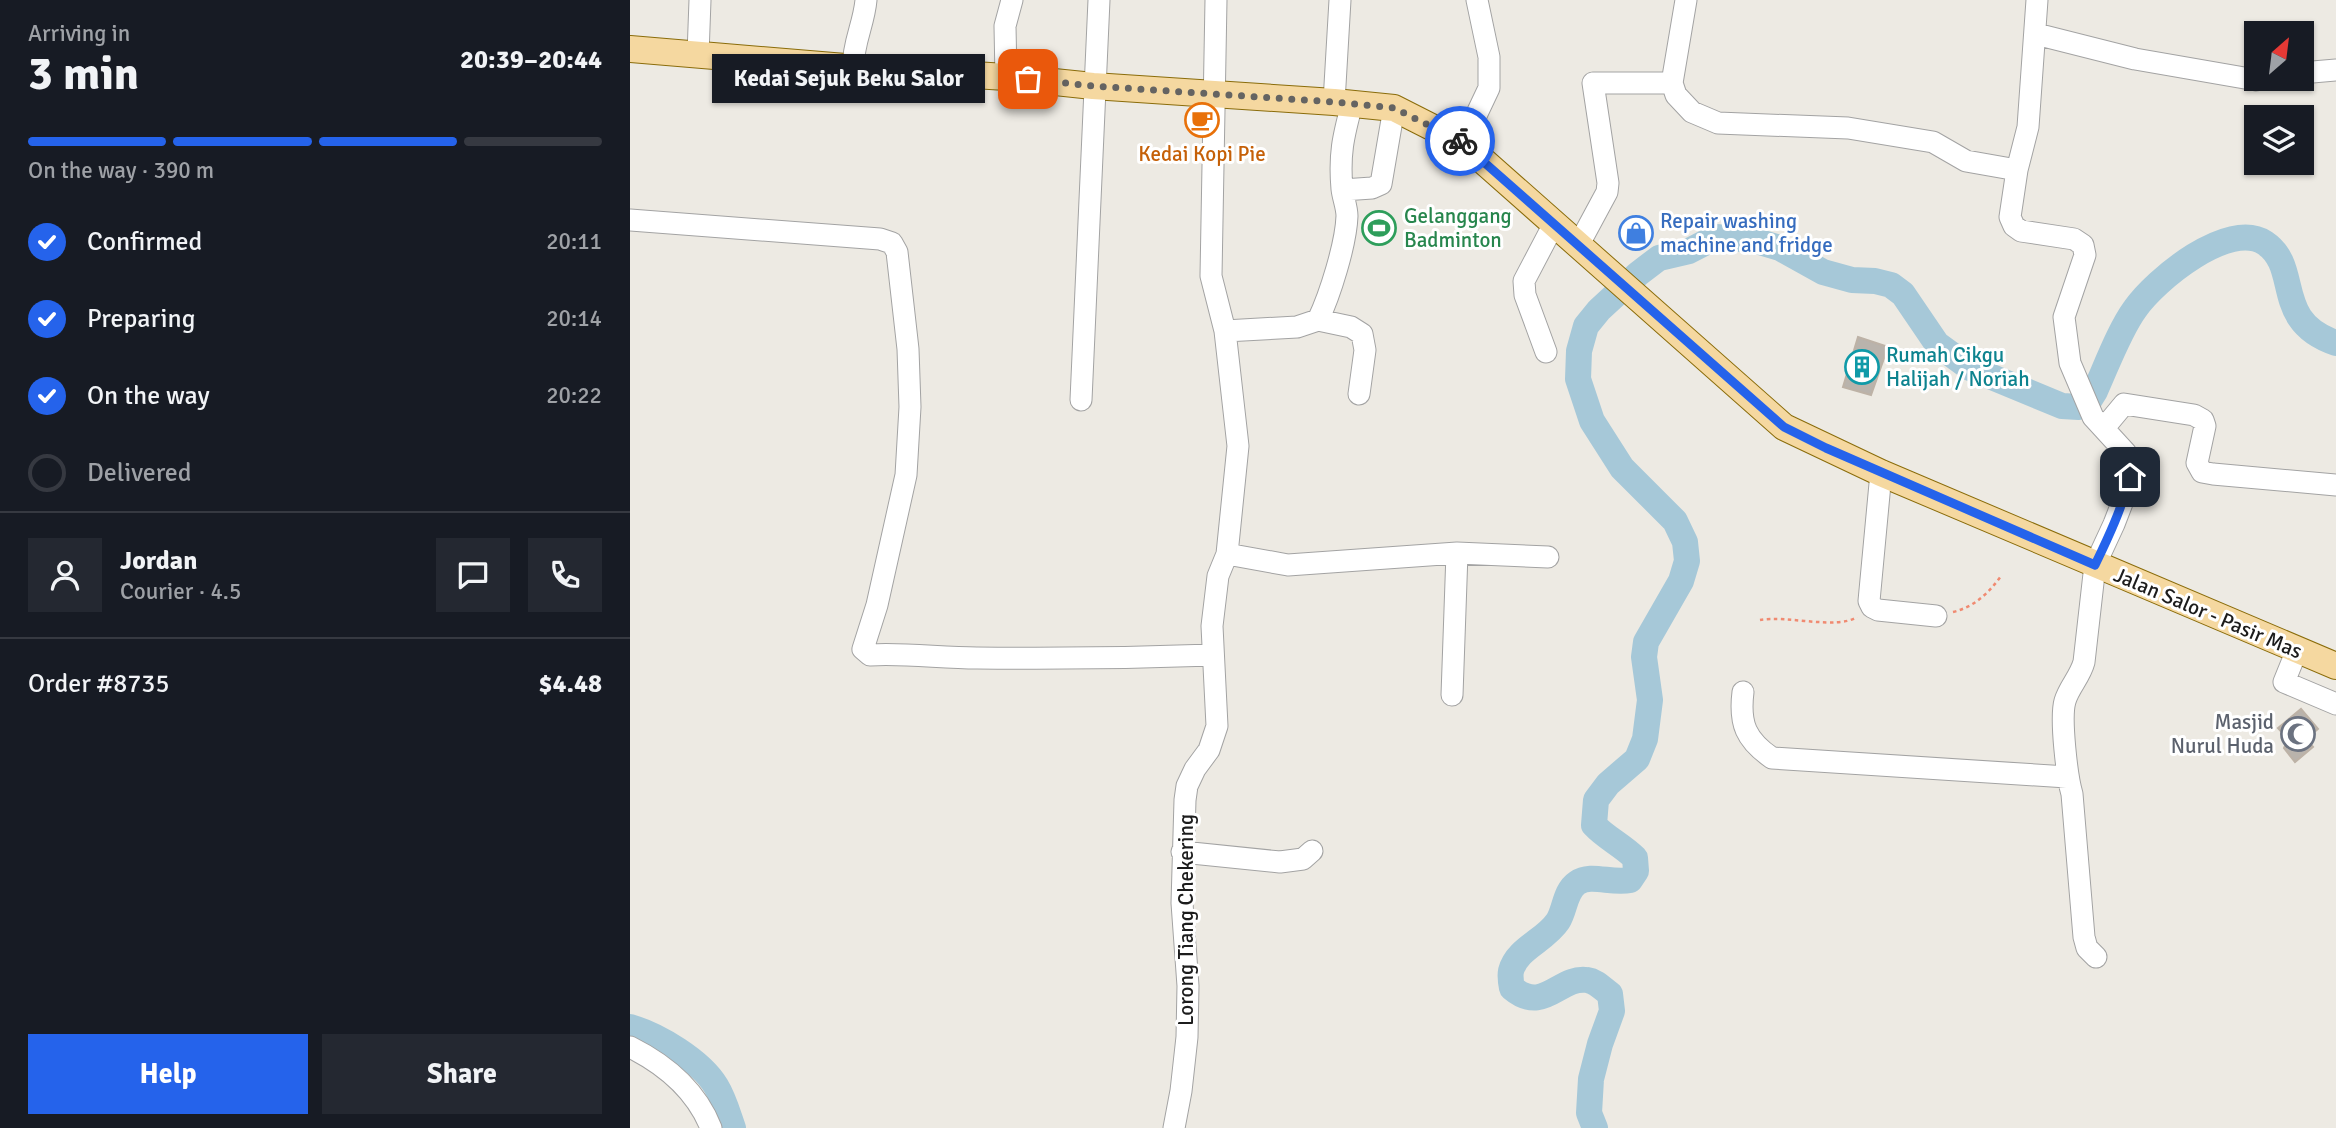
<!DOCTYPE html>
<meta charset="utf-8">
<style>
body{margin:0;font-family:Signika,sans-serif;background:#242831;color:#f1f3f6;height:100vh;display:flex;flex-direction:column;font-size:26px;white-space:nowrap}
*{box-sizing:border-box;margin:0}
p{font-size:23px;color:#9ea1a6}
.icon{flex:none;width:38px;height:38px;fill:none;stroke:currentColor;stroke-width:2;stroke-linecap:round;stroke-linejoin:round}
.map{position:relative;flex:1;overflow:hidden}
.drawer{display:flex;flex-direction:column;background:#171b24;width:630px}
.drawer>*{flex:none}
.needle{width:46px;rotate:28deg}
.buttons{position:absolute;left:1614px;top:21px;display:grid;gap:14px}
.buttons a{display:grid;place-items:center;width:70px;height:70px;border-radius:0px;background:#171b24;box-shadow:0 2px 5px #0004;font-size:35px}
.pin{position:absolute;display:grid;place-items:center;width:60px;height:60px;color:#fff;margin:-30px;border-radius:14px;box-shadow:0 4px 10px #0006}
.courier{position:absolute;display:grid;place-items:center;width:70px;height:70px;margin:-35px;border:5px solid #2563eb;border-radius:50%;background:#fff;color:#222;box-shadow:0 2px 9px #0007}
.bubble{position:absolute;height:49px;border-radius:0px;background:#171b24;box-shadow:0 2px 5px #0004;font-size:23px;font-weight:800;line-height:49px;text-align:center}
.summary em{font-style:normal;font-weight:800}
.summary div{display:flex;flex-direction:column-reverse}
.summary{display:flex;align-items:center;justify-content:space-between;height:119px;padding:0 28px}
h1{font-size:46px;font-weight:800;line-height:52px}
.bar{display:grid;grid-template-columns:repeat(4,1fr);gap:10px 7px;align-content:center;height:84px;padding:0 28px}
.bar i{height:9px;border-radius:5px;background:#363941}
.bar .on{background:#2563eb}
.bar p{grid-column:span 4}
.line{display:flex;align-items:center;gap:18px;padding:0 28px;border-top:2px solid #363941}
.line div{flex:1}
.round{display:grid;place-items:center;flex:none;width:74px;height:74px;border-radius:0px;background:#242831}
ol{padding:0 28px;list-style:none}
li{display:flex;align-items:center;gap:21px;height:77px}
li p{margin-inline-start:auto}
li .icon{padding:7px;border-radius:50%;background:#2563eb;color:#fff;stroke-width:4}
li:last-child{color:#9ea1a6}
li i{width:38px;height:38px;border:4px solid #363941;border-radius:50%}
.cta{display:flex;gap:14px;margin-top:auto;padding:14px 28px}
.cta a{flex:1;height:80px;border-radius:0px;background:#2563eb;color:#fff;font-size:28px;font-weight:800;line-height:80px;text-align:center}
.cta a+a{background:#242831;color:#f1f3f6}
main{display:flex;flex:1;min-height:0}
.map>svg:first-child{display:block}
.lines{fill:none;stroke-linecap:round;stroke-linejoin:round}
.river{stroke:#a6c8d8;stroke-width:26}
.building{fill:#b9b3ac;stroke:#bdb2a6;stroke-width:2}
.minor-casing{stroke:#a3a3a3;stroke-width:23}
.major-casing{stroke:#8a6c0a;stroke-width:28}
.path{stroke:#f08a71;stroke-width:2.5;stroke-dasharray:3.5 3.5;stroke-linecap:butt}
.minor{stroke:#fff;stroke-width:21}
.major{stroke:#f5d8a0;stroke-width:26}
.done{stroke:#656462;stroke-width:7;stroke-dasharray:0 12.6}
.route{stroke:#2563eb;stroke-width:9}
.labels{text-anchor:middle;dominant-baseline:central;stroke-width:6;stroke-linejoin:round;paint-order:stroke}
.food-label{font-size:21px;fill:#c56008;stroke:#fff}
.leisure-label{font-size:21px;fill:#27864d;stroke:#fff;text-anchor:start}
.shop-label{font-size:21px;fill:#366cbe;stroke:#fff;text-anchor:start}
.culture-label{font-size:21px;fill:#0d838f;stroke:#fff;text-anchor:start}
.street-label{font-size:21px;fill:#1c1c1c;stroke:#fff}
.worship-label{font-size:21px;fill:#5b616d;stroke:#fff;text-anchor:end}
</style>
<main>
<section class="drawer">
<div class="summary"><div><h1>3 min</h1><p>Arriving in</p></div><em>20:39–20:44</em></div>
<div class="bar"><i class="on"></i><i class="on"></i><i class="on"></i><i></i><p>On the way · 390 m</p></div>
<ol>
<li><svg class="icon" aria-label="check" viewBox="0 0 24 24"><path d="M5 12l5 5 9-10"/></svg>Confirmed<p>20:11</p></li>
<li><svg class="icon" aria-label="check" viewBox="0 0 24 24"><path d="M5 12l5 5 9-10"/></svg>Preparing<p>20:14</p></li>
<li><svg class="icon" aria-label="check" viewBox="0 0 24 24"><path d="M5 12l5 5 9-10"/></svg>On the way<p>20:22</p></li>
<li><i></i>Delivered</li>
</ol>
<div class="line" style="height:126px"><a class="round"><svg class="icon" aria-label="person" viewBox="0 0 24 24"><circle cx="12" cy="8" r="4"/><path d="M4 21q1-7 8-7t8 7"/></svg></a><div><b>Jordan</b><p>Courier · 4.5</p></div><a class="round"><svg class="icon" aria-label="chat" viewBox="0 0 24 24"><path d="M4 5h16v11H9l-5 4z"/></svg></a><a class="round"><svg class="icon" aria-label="phone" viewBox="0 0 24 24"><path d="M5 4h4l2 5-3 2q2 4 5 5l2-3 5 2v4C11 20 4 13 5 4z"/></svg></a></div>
<div class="line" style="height:91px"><div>Order #8735</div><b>$4.48</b></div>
<div class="cta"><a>Help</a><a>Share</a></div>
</section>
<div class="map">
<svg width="1706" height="1128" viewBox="0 0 1706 1128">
<rect width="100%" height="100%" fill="#edeae3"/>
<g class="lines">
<path class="river" d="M0,1027C28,1035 71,1061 86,1086C94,1099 98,1114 103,1128
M965,1128L959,1113L961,1079L970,1044L982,1011L980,994C973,989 966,981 957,980C929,976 914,1015 882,988C881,983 880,976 881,971C887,948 915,941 928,921C935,910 935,891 947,883C961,873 981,884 1000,880L1006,871L1005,858C992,845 976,838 964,825L966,800L978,784L1007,759L1015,739L1020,700L1014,657L1016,642L1051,581L1057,561L1055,542L1045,521L992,468L962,421L948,379L949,351L956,326L969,310L1008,274L1029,258L1059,251L1086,237L1123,240L1150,248L1193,272L1222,280L1245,281L1261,285L1273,294L1307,344L1340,368L1432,406L1449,407L1460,399L1465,391C1476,367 1489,331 1505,309C1525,280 1599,219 1635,243C1672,268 1641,321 1706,343"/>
</g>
<path class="building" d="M1228,337L1258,347L1241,395L1213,387Z
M1671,709L1688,729L1676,739L1683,747L1665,762L1654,748L1658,739L1648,728Z"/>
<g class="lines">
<g class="minor-casing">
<path id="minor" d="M1056,0L1042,83L1046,95L1062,112L1088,123L1218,128L1303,142L1336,161L1387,170
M1407,0L1398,127L1387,170L1380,217L1384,226L1391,231L1444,239L1453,245L1455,255L1434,317L1440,363L1463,417L1496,453L1500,476L1494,498L1484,524L1465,565L1454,662C1450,677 1439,687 1435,701C1430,718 1437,777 1442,794L1454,937L1457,948L1466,957
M1406,34L1505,59L1626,80L1632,79
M68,55L70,0
M223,68C223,42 234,24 236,0
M1671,73L1706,70
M376,77L375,26L382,0
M704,102L710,0
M833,143L859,88V57L847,0
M713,190L742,188L751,184L764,108
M0,220L250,239L262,243L267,252L278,349L280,407L276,475L247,605L233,649L240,655C276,653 311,658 347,658C426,659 504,658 583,655
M949,244L977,192L978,183L963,83H1042
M688,320C700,295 716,244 717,216C717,207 713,198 712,189C709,155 713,137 722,104
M595,331L667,327L688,320L721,327L732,334L735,350L729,394
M916,352L895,295L894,281L925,222
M451,400L469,0
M1474,428L1494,404L1564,415L1573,420L1575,426L1567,463L1572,472L1583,474L1706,485
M1251,473L1239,601L1242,607L1248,610L1306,616
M597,554L658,565L827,553L918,557
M1667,650L1654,682L1706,704
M1113,692C1109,724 1116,740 1142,758L1437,777
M822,695L827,553
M552,852L650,862L673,859L682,851
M0,1047C36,1065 66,1090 81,1128
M544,1128L551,1091L557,1037L558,986L552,903L555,800L557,786L565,769L579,750L587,726L582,626L588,576L597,554L608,446L595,331L581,276L586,0"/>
</g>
<g class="major-casing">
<path id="major" d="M0,49L215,67L376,77L463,86L704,102L764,108L833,143L1154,427L1251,473L1706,666"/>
</g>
<path class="path" d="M1323,612C1344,607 1359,593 1371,576
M1130,620C1156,615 1207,630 1227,617"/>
<use href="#minor" class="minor"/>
<use href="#major" class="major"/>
</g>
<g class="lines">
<path class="done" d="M398,79L463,86L705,102L764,108L830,141"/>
<path class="route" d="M830,141L1154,427L1196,448L1465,565C1479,536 1492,508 1500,477"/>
</g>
<defs>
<g id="cafe-ring" transform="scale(1.75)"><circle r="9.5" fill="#fff" stroke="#e8710a" stroke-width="1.5"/><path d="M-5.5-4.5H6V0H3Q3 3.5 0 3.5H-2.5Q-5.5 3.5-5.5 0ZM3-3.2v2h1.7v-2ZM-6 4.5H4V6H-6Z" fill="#e8710a"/></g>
<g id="stadium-ring" transform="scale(1.75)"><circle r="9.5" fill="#fff" stroke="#2e9e5b" stroke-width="1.5"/><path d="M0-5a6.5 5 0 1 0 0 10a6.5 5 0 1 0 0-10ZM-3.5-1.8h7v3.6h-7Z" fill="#2e9e5b"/></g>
<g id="shop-ring" transform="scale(1.75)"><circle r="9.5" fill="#fff" stroke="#3f7fe0" stroke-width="1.5"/><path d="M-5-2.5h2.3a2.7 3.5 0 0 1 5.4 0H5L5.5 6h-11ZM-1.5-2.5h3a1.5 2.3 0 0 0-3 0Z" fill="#3f7fe0"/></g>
<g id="building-ring" transform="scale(1.75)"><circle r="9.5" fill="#fff" stroke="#0f9aa8" stroke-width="1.5"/><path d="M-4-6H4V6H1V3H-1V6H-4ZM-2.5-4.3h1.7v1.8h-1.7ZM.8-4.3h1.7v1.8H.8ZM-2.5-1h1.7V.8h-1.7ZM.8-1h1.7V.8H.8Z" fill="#0f9aa8"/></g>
<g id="mosque-ring" transform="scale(1.75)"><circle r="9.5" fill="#fff" stroke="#6b7280" stroke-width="1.5"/><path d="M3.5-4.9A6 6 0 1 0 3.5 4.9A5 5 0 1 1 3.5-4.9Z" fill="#6b7280"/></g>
</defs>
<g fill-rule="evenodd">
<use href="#cafe-ring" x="572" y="120"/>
<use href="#stadium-ring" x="749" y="228"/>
<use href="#shop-ring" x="1006" y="233"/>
<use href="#building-ring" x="1232" y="367"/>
<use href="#mosque-ring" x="1668" y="734"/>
</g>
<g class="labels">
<g class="food-label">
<text x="572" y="154">Kedai Kopi Pie</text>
</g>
<g class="leisure-label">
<text x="774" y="216">Gelanggang<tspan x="774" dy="24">Badminton</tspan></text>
</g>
<g class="shop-label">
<text x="1030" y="221">Repair washing<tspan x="1030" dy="24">machine and fridge</tspan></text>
</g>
<g class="culture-label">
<text x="1256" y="355">Rumah Cikgu<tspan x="1256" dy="24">Halijah / Noriah</tspan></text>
</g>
<g class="street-label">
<text transform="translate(1578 613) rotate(23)">Jalan Salor - Pasir Mas</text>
<text transform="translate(556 920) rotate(-90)">Lorong Tiang Chekering</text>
</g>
<g class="worship-label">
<text x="1644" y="722">Masjid<tspan x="1644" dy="24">Nurul Huda</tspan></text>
</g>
</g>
</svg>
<div class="buttons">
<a><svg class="needle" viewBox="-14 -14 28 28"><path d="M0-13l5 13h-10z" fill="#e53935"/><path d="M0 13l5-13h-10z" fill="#9ea1a6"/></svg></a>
<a><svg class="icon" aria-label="layers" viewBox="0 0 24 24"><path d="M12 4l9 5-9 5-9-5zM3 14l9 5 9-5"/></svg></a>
</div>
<div class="pin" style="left:398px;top:79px;background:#ea580c"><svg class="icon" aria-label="bag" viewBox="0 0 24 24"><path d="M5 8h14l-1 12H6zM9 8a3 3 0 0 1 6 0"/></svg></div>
<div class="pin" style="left:1500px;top:477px;background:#1f2937"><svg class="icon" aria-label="home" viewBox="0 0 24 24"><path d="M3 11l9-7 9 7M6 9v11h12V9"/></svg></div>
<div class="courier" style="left:830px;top:141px"><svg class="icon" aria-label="bike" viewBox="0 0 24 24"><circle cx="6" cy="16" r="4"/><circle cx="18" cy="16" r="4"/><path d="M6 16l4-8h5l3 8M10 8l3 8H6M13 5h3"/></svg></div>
<div class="bubble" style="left:82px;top:54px;width:273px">Kedai Sejuk Beku Salor</div>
</div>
</main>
